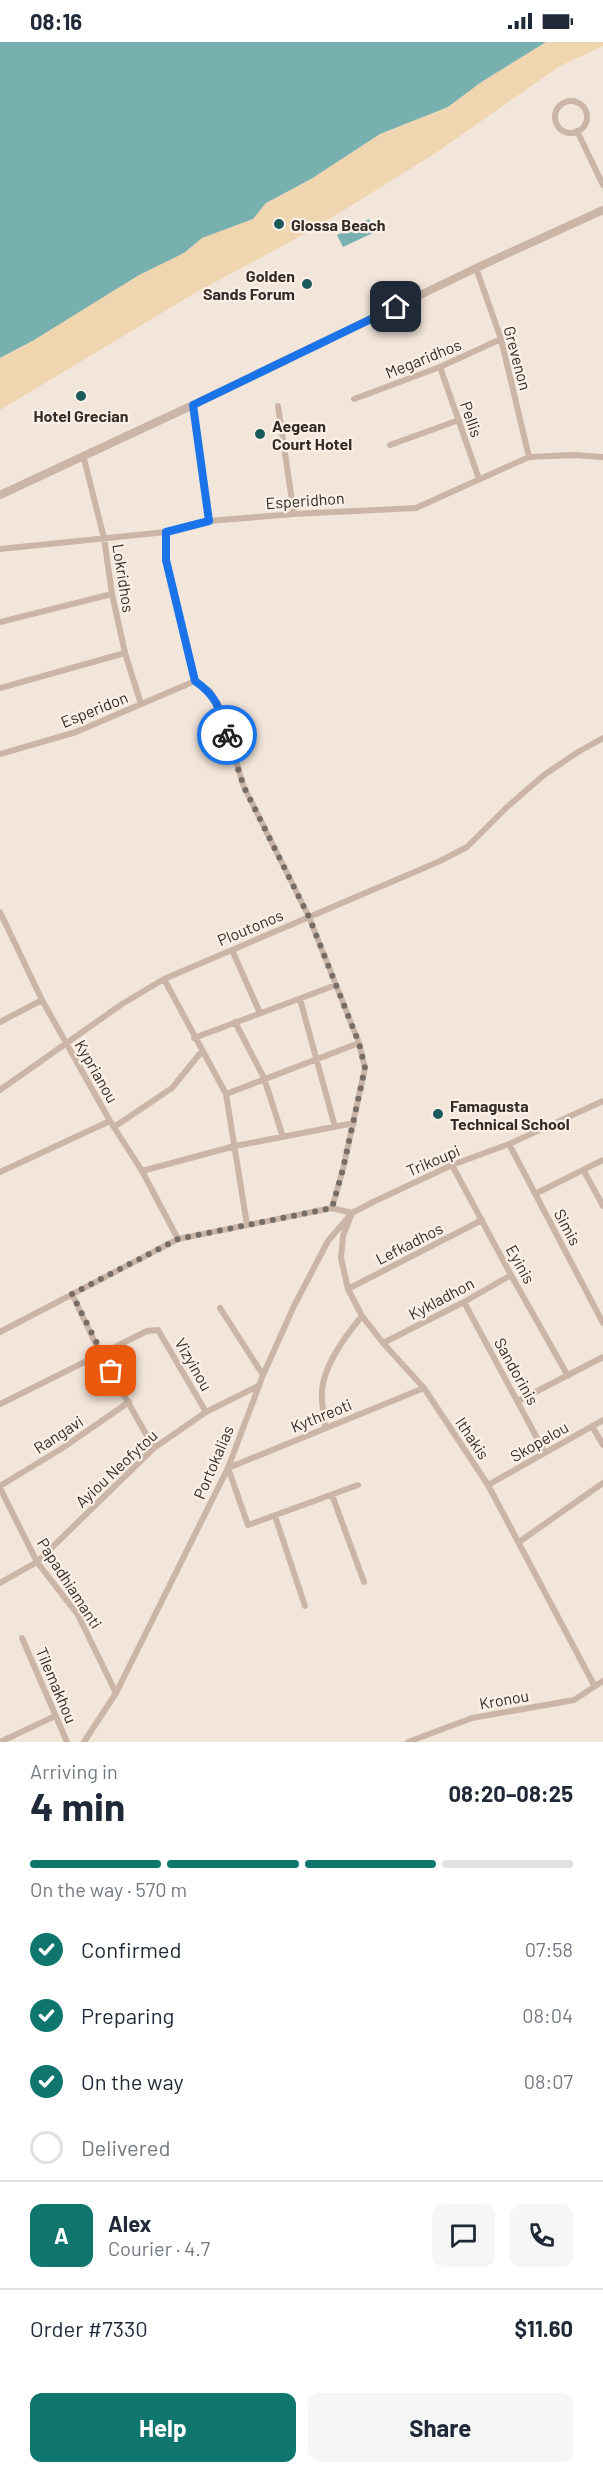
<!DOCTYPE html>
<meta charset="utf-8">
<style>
body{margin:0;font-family:Barlow,sans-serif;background:#f6f6f7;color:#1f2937;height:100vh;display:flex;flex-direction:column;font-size:22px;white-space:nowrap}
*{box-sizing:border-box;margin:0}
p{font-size:20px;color:#747a83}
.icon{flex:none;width:33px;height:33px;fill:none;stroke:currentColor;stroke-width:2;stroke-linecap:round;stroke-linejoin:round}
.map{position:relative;height:1700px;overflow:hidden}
.side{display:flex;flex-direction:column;background:#fff;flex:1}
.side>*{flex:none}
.pin{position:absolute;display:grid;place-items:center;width:51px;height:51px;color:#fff;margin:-26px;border-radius:12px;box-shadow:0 3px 9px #0006}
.courier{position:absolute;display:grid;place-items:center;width:60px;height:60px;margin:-30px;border:4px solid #1a73e8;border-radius:50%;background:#fff;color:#222;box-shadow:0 2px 8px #0007}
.headline em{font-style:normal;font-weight:700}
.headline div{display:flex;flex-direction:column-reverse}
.headline{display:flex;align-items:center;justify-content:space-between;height:102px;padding:0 30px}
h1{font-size:39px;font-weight:700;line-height:45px}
.bar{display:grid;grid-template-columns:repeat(4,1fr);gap:9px 6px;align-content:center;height:72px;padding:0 30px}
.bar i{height:8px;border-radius:4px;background:#e0e1e3}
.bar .current{background:#0f766e}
.bar p{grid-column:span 4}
.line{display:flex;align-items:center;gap:15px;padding:0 30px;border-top:2px solid #e0e1e3}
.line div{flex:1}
.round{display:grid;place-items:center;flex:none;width:63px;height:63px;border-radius:12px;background:#f6f6f7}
ol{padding:0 30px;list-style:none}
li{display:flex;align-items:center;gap:18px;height:66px}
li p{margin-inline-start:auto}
li .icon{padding:6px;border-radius:50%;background:#0f766e;color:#fff;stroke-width:4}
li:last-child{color:#747a83}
li i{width:33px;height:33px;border:3px solid #e0e1e3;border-radius:50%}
.button{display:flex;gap:12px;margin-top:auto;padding:12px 30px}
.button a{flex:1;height:69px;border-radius:12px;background:#0f766e;color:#fff;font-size:24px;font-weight:700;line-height:69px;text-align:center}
.button a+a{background:#f6f6f7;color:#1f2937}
.status{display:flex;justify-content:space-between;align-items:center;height:42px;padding:0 30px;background:#fff;direction:ltr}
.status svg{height:16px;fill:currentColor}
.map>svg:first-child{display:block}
.sand{fill:#efd6b0}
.water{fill:#78b0b0}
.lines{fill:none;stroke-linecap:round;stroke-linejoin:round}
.minor{stroke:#cbb5a6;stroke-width:6}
.tertiary{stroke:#cbb5a6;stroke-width:8}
.done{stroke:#786c66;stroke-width:6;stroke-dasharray:0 10.8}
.route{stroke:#1a73e8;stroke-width:8}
.poi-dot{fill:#1b595a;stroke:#faf0e7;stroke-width:2}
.labels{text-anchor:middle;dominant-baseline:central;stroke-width:4.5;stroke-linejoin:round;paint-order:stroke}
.poi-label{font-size:16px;font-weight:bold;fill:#372b27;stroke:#faf0e7;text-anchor:start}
.street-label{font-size:16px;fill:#372b27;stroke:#faf0e7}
</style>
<div class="status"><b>08:16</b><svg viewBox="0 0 49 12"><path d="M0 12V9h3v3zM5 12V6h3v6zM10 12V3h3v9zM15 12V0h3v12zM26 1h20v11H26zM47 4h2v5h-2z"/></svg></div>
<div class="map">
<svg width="603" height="1700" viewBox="0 0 603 1700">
<rect width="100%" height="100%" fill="#f2e6da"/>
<path class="sand" d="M546,0H603V4L560,24L434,112L312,188L195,251L0,368V316L34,298L139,232L184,211L202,196L253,177L266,161L311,137L380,92L448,65L480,41Z"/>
<path class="water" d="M0,0H546L480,41L448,65L380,92L311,137L266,161L253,177L202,196L184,211L139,233L34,298L0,316Z
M369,177L375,190L343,205L337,193Z"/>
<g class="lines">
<path class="minor" d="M555 75a16 16 0 1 1 32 0a16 16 0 1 1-32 0Z
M577,89L603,143
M476,226L501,297L529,415
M440,325L479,437
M354,357L440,325L501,297
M193,363L209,479
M278,364L294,472
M390,403L459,378
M83,413L104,496L112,552L125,611L141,662
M166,490V518L195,639L210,649L220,667L244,745L309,875L359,1001L365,1026L343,1127L332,1166
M0,507L166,490L209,479L294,472L416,466L529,415L573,413L603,415
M0,580L112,552
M0,646L125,611
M0,712L76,690L195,639
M0,870L42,958L110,1079L142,1129L178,1197
M232,908L260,971
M164,937L226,1052L247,1183
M300,957L335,1085
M0,980L42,958
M235,980L264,1036L283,1095
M194,996L336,943
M0,1048L122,962L164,937L438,820L467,805L507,765L544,733L578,710L603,696
M226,1052L359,1001
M114,1085L172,1046L202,1009
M509,1102L603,1281
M452,1123L511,1233L568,1334
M142,1129L235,1104L354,1081
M584,1129L603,1164
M0,1130L110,1079
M535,1152L603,1118
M348,1247L482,1178
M72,1252L101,1313L154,1406
M464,1260L545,1411
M220,1266L263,1333
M0,1290L178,1197L332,1166L352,1171L343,1194L341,1216L348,1247L362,1274L383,1301L424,1346L488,1443L594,1643
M383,1301L464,1260L511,1233
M518,1359L603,1315
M0,1362L147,1289L158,1288L206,1370
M592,1384L603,1403
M325,1385C324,1373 321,1360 322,1348C324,1323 347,1292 362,1274
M358,1443L248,1483L228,1426L424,1346
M488,1443L603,1378
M0,1444L61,1407L129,1360
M0,1446L37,1520L78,1573L116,1651
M332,1453L364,1540
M275,1474L305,1564
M519,1500L603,1441
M0,1541L37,1520L154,1406L206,1370L258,1344
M22,1596L67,1700
M0,1700L55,1674
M84,1700L116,1651L228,1426L263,1333L294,1264L328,1199L352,1171L373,1160L452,1123L509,1102L603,1059
M408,1700L472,1676L574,1658L603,1639"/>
<path class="tertiary" d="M0,453L193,363L476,226L603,168"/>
</g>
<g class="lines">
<path class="done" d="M111,1329L72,1252L178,1197L332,1166L343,1127L365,1026L359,1001L309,875L244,745L227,693"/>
<path class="route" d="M227,693C220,668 218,655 195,639L166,518V490L209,479L193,363L396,265"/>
</g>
<g class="poi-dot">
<circle cx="279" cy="182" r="6"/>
<circle cx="307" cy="242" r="6"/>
<circle cx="81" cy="354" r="6"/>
<circle cx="260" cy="392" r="6"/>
<circle cx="438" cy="1072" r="6"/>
</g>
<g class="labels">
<g class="poi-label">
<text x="291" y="182">Glossa Beach</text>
<text x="295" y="233" text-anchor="end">Golden<tspan x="295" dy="18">Sands Forum</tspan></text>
<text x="81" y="373" text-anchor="middle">Hotel Grecian</text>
<text x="272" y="383">Aegean<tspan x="272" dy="18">Court Hotel</tspan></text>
<text x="450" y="1063">Famagusta<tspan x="450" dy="18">Technical School</tspan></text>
</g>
<g class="street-label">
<text transform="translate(423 316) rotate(-22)">Megaridhos</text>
<text transform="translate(518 316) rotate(75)">Grevenon</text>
<text transform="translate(472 377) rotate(71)">Pellis</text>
<text transform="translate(305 458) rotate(-4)">Esperidhon</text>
<text transform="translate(124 536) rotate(81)">Lokridhos</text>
<text transform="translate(94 667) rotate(-22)">Esperidon</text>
<text transform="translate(250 885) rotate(-23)">Ploutonos</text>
<text transform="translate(97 1029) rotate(60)">Kyprianou</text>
<text transform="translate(433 1118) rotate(-23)">Trikoupi</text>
<text transform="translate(568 1185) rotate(62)">Simis</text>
<text transform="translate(409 1201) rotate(-27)">Lefkadhos</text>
<text transform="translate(521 1222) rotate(61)">Eyinis</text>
<text transform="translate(441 1256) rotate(-28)">Kykladhon</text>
<text transform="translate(194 1322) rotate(60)">Vizyinou</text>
<text transform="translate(517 1329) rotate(61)">Sandorinis</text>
<text transform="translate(321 1373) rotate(-22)">Kythreoti</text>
<text transform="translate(58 1392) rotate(-33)">Rangavi</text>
<text transform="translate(473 1396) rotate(56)">Ithakis</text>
<text transform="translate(539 1399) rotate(-30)">Skopelou</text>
<text transform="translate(213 1420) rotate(-67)">Portokalias</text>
<text transform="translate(116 1426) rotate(-43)">Ayiou Neofytou</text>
<text transform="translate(70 1541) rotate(57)">Papadhiamanti</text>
<text transform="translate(57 1643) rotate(67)">Tilemakhou</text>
<text transform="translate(504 1657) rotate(-10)">Kronou</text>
</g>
</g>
</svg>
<div class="pin" style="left:111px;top:1329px;background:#ea580c"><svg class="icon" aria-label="bag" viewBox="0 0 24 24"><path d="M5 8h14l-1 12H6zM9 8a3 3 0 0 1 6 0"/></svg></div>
<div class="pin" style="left:396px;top:265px;background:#1f2937"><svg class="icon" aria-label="home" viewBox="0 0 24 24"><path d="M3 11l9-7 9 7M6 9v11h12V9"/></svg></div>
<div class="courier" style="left:227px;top:693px"><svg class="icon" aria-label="bike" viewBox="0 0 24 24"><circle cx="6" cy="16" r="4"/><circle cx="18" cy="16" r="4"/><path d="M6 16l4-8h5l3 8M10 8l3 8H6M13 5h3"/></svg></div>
</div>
<section class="side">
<div class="headline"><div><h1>4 min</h1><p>Arriving in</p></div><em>08:20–08:25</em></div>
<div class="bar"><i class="current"></i><i class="current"></i><i class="current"></i><i></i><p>On the way · 570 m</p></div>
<ol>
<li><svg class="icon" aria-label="check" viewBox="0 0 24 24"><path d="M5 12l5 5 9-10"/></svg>Confirmed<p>07:58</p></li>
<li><svg class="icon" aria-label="check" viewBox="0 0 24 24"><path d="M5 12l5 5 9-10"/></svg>Preparing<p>08:04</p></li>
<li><svg class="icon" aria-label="check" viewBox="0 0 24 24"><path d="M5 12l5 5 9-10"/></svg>On the way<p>08:07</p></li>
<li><i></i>Delivered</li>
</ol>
<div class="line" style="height:108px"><b class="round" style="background:#0f766e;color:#fff">A</b><div><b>Alex</b><p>Courier · 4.7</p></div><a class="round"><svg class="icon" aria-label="chat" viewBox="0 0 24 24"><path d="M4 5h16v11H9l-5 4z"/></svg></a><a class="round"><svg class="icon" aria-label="phone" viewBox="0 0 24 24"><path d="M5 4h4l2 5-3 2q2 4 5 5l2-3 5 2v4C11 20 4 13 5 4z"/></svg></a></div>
<div class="line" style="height:78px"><div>Order #7330</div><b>$11.60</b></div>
<div class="button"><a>Help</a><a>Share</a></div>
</section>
